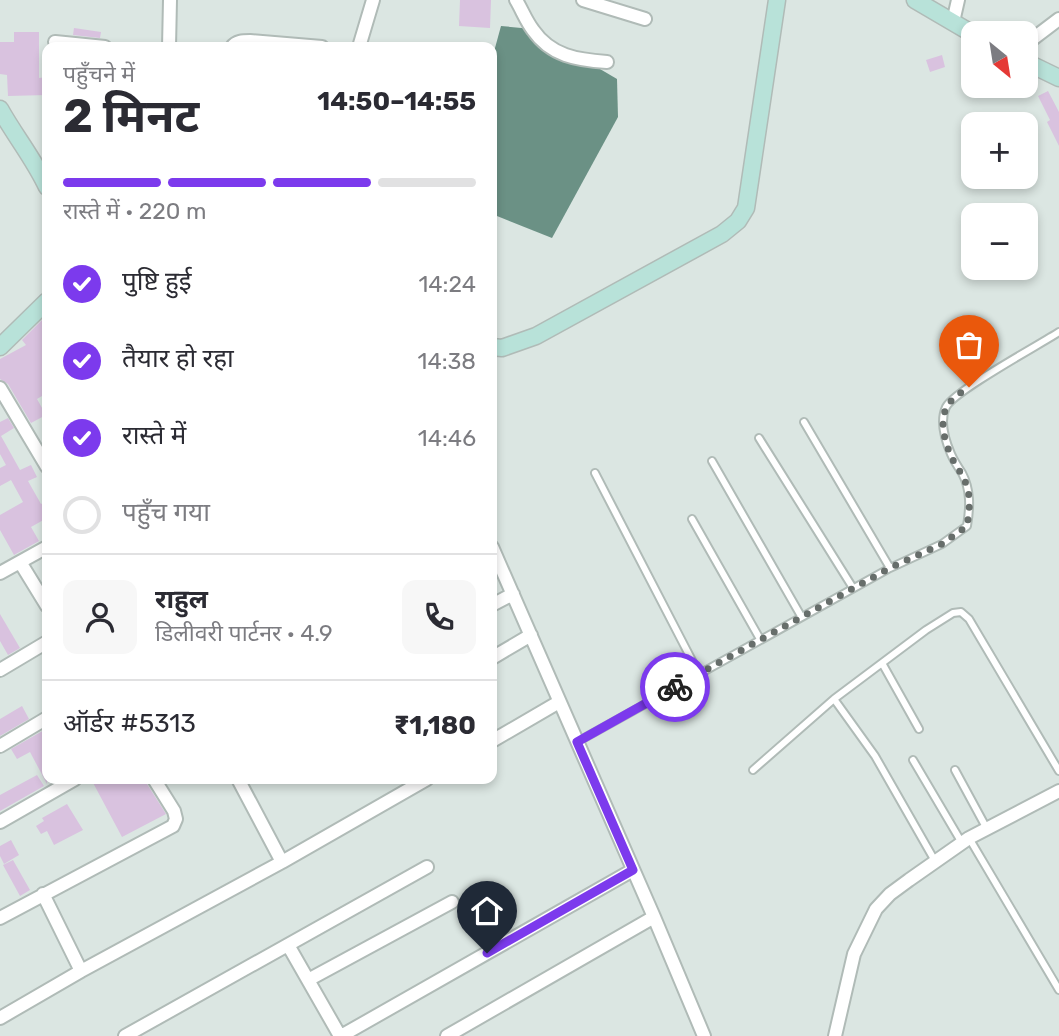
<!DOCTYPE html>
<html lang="hi">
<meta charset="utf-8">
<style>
body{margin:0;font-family:Rubik,"Noto Sans Devanagari",sans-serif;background:#f7f7f7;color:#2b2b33;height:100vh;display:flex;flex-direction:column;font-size:26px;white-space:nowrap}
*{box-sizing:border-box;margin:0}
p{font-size:23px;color:#7c7c81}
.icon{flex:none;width:38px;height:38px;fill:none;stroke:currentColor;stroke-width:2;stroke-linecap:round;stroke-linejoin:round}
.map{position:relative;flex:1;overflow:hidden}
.sheet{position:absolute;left:42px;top:42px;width:455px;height:742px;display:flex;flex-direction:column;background:#fff;border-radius:14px;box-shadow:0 4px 10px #0003}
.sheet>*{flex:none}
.needle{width:46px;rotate:150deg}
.fabs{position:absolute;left:961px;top:21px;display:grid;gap:14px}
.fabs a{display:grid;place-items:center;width:77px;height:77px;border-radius:14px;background:#fff;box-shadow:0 4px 10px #0003;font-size:35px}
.pin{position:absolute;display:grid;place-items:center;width:60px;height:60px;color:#fff;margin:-72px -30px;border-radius:50% 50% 50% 0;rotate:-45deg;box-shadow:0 0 7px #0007}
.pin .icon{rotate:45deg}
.courier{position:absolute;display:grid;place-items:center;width:70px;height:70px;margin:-35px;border:5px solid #7c3aed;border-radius:50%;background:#fff;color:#222;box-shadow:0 2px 9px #0007}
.summary em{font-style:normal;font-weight:700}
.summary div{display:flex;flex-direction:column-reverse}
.summary{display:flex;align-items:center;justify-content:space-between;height:119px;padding:0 21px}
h1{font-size:46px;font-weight:700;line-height:52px}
.bar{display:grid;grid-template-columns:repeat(4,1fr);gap:10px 7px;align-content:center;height:84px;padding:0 21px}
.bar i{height:9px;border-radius:5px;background:#e1e1e2}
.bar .current{background:#7c3aed}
.bar p{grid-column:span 4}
.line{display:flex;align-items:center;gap:18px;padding:0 21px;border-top:2px solid #e1e1e2}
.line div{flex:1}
.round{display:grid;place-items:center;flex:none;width:74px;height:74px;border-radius:14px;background:#f7f7f7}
ol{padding:0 21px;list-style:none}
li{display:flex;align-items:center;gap:21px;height:77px}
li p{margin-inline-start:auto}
li .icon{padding:7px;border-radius:50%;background:#7c3aed;color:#fff;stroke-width:4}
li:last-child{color:#7c7c81}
li i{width:38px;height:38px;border:4px solid #e1e1e2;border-radius:50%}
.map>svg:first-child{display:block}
.water{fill:#6b9185}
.building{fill:#d9c2df}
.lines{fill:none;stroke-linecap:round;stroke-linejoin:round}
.lane-casing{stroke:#b0bbb7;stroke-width:10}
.street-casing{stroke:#b0bbb7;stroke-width:16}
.secondary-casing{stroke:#b0bbb7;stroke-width:19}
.lane{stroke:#fff;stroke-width:6}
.street{stroke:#fff;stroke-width:12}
.secondary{stroke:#b8e2d9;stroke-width:16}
.done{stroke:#676e6b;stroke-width:7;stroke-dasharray:0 12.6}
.route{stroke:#7c3aed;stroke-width:9}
</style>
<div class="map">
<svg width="1059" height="1036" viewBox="0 0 1059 1036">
<rect width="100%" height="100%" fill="#dbe6e2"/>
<path class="water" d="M501,26L532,29L617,79L618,117L552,238L492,214V59Z"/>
<path class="building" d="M460,0H491L490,28L459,26Z
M74,28L101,32L100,38L73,35Z
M14,32H39V78L47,77V95L8,96L7,75L0,74V42H14Z
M942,55L945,67L930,72L926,60Z
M1048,91L1059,112V146L1047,122L1050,120L1038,96Z
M47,315V393L37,399L46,415L31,423L8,384L0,379V359L26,345L22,340Z
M8,418L14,428L1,436L20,470L31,465L37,477L28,481L41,504L47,501V518L31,527L39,541L14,555L0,530V515L23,502L11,480L0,486V468L6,465L0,454V422Z
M0,614L20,648L8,655L0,641Z
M22,706L29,719L0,736V719Z
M46,729L47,741L42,745L47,755V784L30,752L17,759L11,749Z
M37,775L44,786L0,811V795Z
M91,779H145L147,784L166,814L122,837Z
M67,804L83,830L54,845L47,831L41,834L36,826L44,821L42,818Z
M11,840L19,855L4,864L0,856V846Z
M13,860L30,890L20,896L3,865Z"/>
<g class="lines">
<g class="lane-casing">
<path id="lane" d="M804,422L890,568
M759,438L853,588
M712,461L801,616
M595,473L699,674
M692,519L760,639
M882,663L919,729
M834,699L875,756L935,861
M577,742L890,568L942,544L967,526C970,508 971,490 962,473C958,467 954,461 951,454C945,440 939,422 946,407C954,391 1039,345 1059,332
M913,760L962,843
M753,770L834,699L926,630L953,613L961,612L969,619L1059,771
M955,770L987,829
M969,838L1059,990"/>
</g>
<g class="street-casing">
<path id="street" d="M516,0C522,10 526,21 533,30C551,56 577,60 607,62
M583,0L645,19
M953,22L958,0
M55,42L105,47
M1026,44L1059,19
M169,47L170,0
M232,47C236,41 243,41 250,41L322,47
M359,47L373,0
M0,388L47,467
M492,547L654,917L704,1036
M20,562L47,606
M0,573L47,547
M492,605L513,594
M492,658L531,635
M0,670L47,642
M492,741L559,702
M0,746L47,718
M238,779L282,862
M0,822L75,779
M43,894L81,971
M0,918L173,826L176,819L174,811L154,779
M288,945L340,1036
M308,980L452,902
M0,1018L81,971L282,862L427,779
M125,1036L427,867
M341,1036L633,870
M447,1036L654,917
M835,1036L854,954L876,909L890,894L909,880L969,838L1059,791"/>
</g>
<g class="secondary-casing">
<path id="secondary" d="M915,0L973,34
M1026,62L1059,78
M0,109C15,136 34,159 47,187
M0,347L47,301
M492,347L502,348L536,336L722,234L738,221L746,208L777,0"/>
</g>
<use href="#lane" class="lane"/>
<use href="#street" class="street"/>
<use href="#secondary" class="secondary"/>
</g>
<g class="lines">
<path class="done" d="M675,687L890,568L942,544L967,526C969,513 971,500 967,487C964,476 957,468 952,458C945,443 938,420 948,405C953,397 962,392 969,387"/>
<path class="route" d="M487,953L633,870L577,742L675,687"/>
</g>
</svg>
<div class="fabs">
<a><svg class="needle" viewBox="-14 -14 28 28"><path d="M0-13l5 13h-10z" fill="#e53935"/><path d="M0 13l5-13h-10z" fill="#7c7c81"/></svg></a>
<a>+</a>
<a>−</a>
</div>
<div class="pin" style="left:969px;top:387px;background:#ea580c"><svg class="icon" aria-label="bag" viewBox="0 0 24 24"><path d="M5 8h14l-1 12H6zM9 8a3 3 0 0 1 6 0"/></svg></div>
<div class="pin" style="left:487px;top:953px;background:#1f2937"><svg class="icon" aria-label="home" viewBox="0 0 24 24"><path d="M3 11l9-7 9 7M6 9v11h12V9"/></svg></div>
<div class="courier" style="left:675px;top:687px"><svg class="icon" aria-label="bike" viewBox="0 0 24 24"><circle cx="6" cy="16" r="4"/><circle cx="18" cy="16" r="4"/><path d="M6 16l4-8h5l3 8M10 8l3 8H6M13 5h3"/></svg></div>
<section class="sheet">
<div class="summary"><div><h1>2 मिनट</h1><p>पहुँचने में</p></div><em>14:50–14:55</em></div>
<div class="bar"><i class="current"></i><i class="current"></i><i class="current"></i><i></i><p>रास्ते में · 220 m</p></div>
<ol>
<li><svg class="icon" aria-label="check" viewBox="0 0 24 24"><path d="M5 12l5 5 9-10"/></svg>पुष्टि हुई<p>14:24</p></li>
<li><svg class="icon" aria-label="check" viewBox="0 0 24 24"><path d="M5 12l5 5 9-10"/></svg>तैयार हो रहा<p>14:38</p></li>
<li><svg class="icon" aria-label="check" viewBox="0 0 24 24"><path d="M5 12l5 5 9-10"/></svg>रास्ते में<p>14:46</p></li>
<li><i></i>पहुँच गया</li>
</ol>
<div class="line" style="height:126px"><a class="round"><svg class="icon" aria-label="person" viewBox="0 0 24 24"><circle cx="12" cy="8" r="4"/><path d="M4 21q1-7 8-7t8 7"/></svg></a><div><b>राहुल</b><p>डिलीवरी पार्टनर · 4.9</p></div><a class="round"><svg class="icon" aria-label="phone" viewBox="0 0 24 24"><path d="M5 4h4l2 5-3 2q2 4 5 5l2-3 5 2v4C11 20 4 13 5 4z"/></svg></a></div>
<div class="line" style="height:91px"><div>ऑर्डर #5313</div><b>₹1,180</b></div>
</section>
</div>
